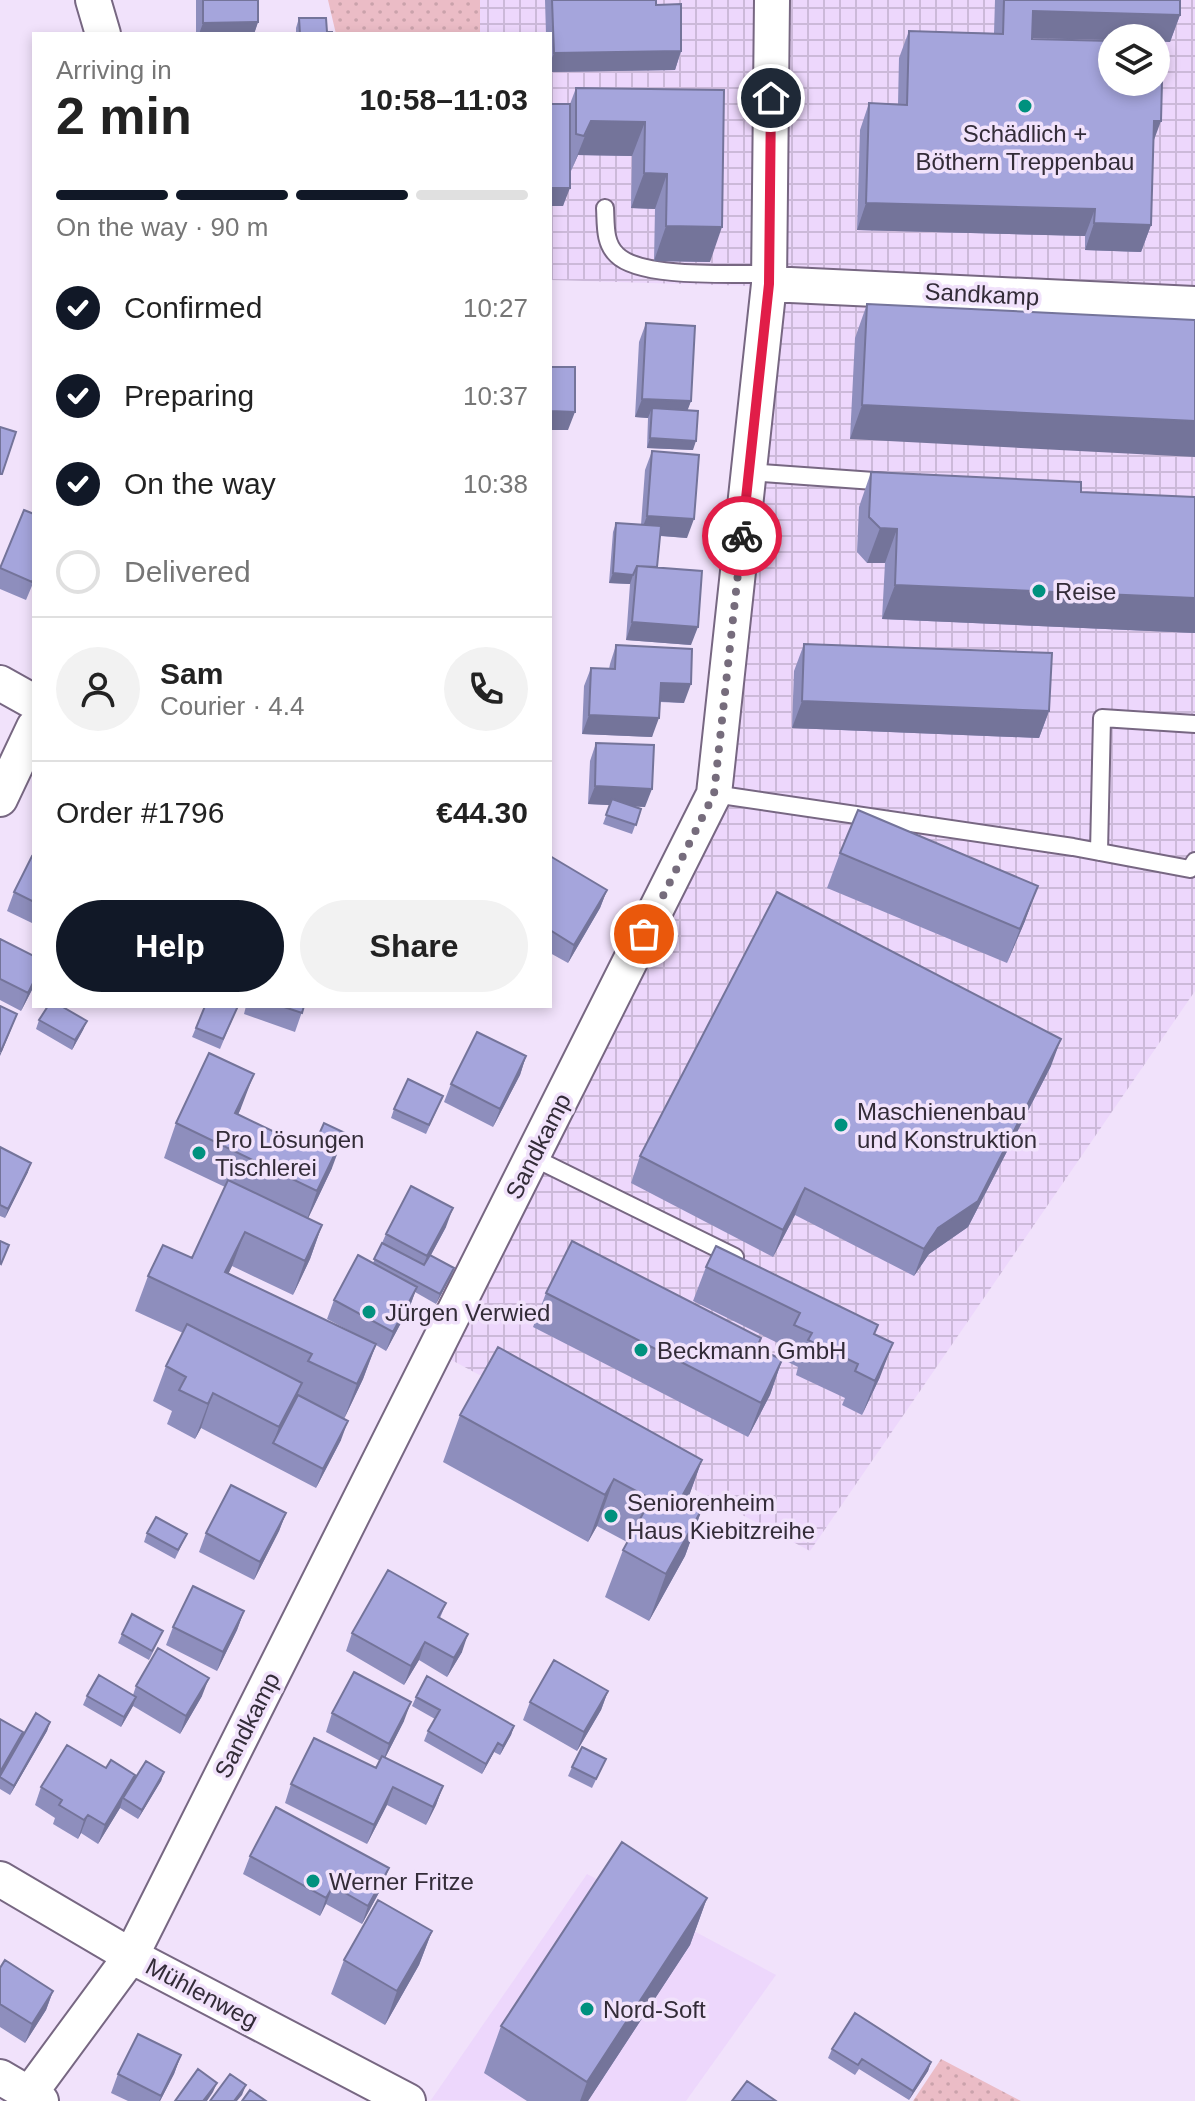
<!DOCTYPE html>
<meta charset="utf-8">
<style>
body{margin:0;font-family:Arial,sans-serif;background:#f2f2f2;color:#222;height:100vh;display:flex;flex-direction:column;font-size:30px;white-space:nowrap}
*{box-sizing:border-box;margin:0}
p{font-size:26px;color:#767676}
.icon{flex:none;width:44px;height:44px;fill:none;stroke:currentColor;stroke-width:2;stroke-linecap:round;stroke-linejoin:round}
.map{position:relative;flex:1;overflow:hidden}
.drawer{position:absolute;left:32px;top:32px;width:520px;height:976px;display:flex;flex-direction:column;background:#fff;border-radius:0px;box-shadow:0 4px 12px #0003}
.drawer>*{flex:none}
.buttons{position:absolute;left:1098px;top:24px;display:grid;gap:16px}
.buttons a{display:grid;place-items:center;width:72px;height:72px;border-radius:50%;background:#fff;box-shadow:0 4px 12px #0003;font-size:40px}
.pin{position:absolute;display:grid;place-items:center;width:68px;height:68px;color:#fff;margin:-34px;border:4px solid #fff;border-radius:50%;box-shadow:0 2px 8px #0007}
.courier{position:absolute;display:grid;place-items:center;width:80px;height:80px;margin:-40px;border:6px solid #e11d48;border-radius:50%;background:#fff;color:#222;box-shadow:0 2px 10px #0007}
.head em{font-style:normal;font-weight:600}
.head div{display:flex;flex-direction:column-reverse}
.head{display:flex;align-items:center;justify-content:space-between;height:136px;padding:0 24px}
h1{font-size:52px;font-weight:600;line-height:60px}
.bar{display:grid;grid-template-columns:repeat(4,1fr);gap:12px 8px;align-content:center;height:96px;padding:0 24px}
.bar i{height:10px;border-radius:6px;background:#e0e0e0}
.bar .current{background:#111827}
.bar p{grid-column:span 4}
.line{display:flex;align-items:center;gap:20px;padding:0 24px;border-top:2px solid #e0e0e0}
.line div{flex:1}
.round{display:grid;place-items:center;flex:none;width:84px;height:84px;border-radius:42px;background:#f2f2f2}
ol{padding:0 24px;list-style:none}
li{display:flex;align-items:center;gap:24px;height:88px}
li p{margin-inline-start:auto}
li .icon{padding:8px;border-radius:50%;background:#111827;color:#fff;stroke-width:4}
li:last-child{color:#767676}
li i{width:44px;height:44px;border:4px solid #e0e0e0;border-radius:50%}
.cta{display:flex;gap:16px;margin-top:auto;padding:16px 24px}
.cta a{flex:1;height:92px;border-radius:48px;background:#111827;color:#fff;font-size:32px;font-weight:600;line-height:92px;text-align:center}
.cta a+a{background:#f2f2f2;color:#222}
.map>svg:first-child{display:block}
.built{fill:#edd7fc}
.industrial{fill:url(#industrial-grid);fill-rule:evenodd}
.grass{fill:url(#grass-dots)}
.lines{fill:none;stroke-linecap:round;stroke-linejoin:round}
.service-casing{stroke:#776782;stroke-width:20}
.minor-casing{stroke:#776782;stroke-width:38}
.service{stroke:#fff;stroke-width:16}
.minor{stroke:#fff;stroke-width:34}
.wall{fill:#8e8ebd}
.shaded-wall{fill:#74749a}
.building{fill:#a5a5dc;stroke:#74749a;stroke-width:2}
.done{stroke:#766c7c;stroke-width:8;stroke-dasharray:0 14.4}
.route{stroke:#e11d48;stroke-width:10}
.poi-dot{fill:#00917e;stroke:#f1e2fb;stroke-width:3}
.labels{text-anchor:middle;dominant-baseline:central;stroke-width:7;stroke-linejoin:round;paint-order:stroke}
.poi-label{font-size:24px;fill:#332c38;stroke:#f1e2fb;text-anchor:start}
.street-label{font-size:24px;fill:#332c38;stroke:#f1e2fb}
</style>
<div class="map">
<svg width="1195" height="2101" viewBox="0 0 1195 2101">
<defs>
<pattern id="industrial-grid" width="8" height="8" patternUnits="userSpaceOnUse" patternTransform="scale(2)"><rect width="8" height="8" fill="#edd7fc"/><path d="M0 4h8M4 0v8" fill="none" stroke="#ccb9d9"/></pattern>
<pattern id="grass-dots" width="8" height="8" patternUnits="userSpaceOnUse" patternTransform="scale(2)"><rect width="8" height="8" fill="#ebbcc6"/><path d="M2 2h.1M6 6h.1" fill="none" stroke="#caa2ab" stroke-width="1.8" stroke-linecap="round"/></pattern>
</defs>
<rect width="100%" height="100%" fill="#f1e2fb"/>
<path class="built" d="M587,1874L776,1975L686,2101L431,2100Z"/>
<path class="industrial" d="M480,0H1195V991L810,1551L427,1347L700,797L751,286L550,280V34H480ZM1112,38H1156V82H1112Z"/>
<path class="grass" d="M328,0H480V34H336Z
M941,2059L1021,2101H913Z"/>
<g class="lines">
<g class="service-casing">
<path id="service" d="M605,208C606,224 604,243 617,255C641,279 734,273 769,274
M749,472L888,482
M714,794L1073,847L1190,869L1195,861
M1099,852L1102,718L1195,724
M532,1157L735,1257"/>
</g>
<g class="minor-casing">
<path id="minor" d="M93,0L103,34
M769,284L1195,304
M0,683L34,702
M0,799L34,727
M0,1879L131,1956L408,2101
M0,2077L41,2101
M30,2093L131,1956L714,794L769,284L772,0"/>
</g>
<use href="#service" class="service"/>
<use href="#minor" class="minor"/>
</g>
<path class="wall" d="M196,0H258V22L254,34H196Z
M545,0H656V5L681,51L675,70L550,72V34H546Z
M995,0H1180V15L1170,42L1156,41V38L1112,40L1032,38L1153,142L1151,225L1141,252L1085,250V236L857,230L860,130L869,103L898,104L899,58L909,31L994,33Z
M299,18L327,32L332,34H296V28Z
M576,88L724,90L710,262L654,261L655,209L631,208L632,156L578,155L571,171L570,170L563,206H550V104H570Z
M867,304L1195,320L850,439L855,338Z
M646,323L691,401L687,410L693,450L647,448L648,418L635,417L639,342Z
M652,451L687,538L660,536L657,567L691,645L626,640L630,584L609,583L613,532L616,523L641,525L645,470Z
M871,472L1081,492L1195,497V633L882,619L885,563H867L857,552L859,507Z
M0,567L34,581L26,600L0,589Z
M804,644L1049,711L1039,738L792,728L794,671Z
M616,645L684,703L660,702L652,737L582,734L584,686L591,668L609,669L610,664Z
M596,743L645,807L633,806L641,809L632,834L603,824L610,805L588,804L590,761Z
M840,853L1025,921L1007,963L827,888Z
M550,856L607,890L600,908L568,963L550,953Z
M34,857V924L7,911L14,892Z
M0,939L34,956V986L21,1011L0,1000Z
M205,1006H238L220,1049L192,1037Z
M246,1006H304L295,1032L244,1014Z
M39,1020L87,1021L83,1030L72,1050L36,1029Z
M526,1056L520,1075L493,1127L444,1102L451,1084Z
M1051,1066L968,1227L929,1254L914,1276L795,1215L773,1257L631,1183L640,1156Z
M439,1105L426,1134L391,1118L394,1109Z
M241,1108L238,1115L332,1168L308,1218L322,1225L310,1259L293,1295L232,1266L228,1274L361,1337L327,1319L334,1300L373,1263L386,1234L446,1227L431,1255L454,1268L450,1278L436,1304L415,1292L410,1306L386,1351L376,1345L363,1379L344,1419L322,1408L341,1440L316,1488L201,1428L195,1439L167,1424L172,1411L153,1401L166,1366L183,1333L135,1311L148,1276L192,1258L225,1187L164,1158L176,1123Z
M0,1147L28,1172L5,1218L0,1216Z
M706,1267L875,1334L880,1377L862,1415L842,1405L845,1398L796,1375L798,1367L782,1359L786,1347L693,1301Z
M546,1293L757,1347L782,1360L770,1395L748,1437L533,1327Z
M460,1415L702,1460L687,1501L702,1509L685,1556L649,1621L605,1597L623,1550L627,1542L597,1526L588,1542L443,1462Z
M286,1513L279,1531L254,1580L199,1552L206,1533Z
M147,1533L187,1534L175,1559L144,1542Z
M446,1603L440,1618L462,1652L447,1677L419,1660L404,1685L346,1651L352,1633Z
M244,1611L237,1630L217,1671L166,1645L173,1627Z
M122,1634L159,1640L149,1660L118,1643Z
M136,1686L202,1696L180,1734L133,1706L121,1727L83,1705L87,1696L133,1695Z
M608,1691L601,1710L577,1751L523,1720L530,1702Z
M416,1697L514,1726L511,1735L500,1755L494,1752L482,1774L424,1741L428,1731L435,1719L412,1706Z
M332,1713L404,1721L385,1758L443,1786L436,1805L426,1825L387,1805L367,1844L285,1803L291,1784L376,1768L380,1761L326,1732Z
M0,1719L20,1741L50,1722L47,1731L10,1795L0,1789Z
M606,1759L592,1788L568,1776L572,1767Z
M106,1768L135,1775L132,1784L164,1772L161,1781L138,1819L120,1808L98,1844L81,1833L78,1839L53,1824L55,1818L35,1805L41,1787Z
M250,1856L382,1887L362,1924L326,1904L320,1916L243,1874Z
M707,1898L690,1945L588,2101H527L484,2073L501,2026Z
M432,1931L419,1965L385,2025L331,1994L344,1960Z
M0,1968L53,1991L46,2010L25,2043L0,2027Z
M832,2049L931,2062L928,2071L909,2100L859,2069L855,2075L828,2058Z
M181,2055L174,2074L160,2101H128L111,2093L118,2074Z"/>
<path class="shaded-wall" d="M1033,11L1180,15L1170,42L1156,41V38H1112V40L1023,38Z
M258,22L254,34H199L203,23Z
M681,51L675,70L550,72V63L554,53Z
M591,121L645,122L632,156L578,155L571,171Z
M1154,121H1161L1151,148Z
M644,173L667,174L655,209L631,208Z
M550,188H570L563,206H550Z
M866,203L1095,209L1085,236L857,230Z
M1094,223L1151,225L1141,252L1085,250Z
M666,226L722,227L710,262L654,261Z
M642,399L691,401L684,420L652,408L648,418L635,417Z
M862,405L1195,421V457L850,439Z
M550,411L575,412L568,430H550Z
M650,438L696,441L693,450L647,448Z
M647,516L694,519L687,538L640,534Z
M880,528L897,529L885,563H867Z
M613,573L633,575L630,584L609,583Z
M895,585L1195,598V633L882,619Z
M632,622L698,627L691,645L626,640Z
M661,683L691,684L684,703L654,701Z
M802,701L1049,711L1039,738L792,728Z
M589,715L659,718L652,737L582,734Z
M595,786L652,789L645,807L588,804Z
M1038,886L1025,921L1007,963L1020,929Z
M607,890L600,908L568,963L574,945Z
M34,981V986L21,1011L28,993Z
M17,1014L10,1032L0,1056V1053Z
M87,1021L83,1030L72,1050L75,1040Z
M1061,1039L1051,1066L968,1227L929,1254L914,1276L924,1249Z
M526,1056L520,1075L493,1127L500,1109Z
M254,1074L241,1108L222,1148L235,1113Z
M345,1133L332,1168L305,1225L317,1191Z
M31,1163L28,1172L5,1218L8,1209Z
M805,1188L795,1215L773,1257L783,1230Z
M453,1208L446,1227L420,1275L427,1256Z
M322,1225L310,1259L293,1295L305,1261Z
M245,1232L232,1266L213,1307L225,1272Z
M454,1268L450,1278L436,1304L440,1294Z
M417,1287L410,1306L386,1351L393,1332Z
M893,1343L880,1377L862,1415L875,1381Z
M376,1344L363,1379L344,1419L357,1384Z
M782,1360L770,1395L748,1437L761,1403Z
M302,1383L289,1417L273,1443L279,1427Z
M213,1393L201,1428L195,1439L208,1404Z
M348,1421L341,1440L316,1488L323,1469Z
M702,1460L685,1507L681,1498Z
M614,1479L597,1526L588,1542L605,1495Z
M702,1509L685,1556L649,1621L666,1574Z
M286,1513L279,1531L254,1580L260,1562Z
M244,1611L237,1630L217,1671L223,1652Z
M468,1634L462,1652L447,1677L454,1658Z
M425,1642L419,1660L404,1685L411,1666Z
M209,1678L202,1696L180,1734L186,1716Z
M608,1691L601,1710L577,1751L584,1732Z
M136,1697L133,1706L121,1727L124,1717Z
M411,1702L404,1721L383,1762L389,1744Z
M50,1722L47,1731L10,1795L14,1786Z
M514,1726L511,1735L500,1755L503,1746Z
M498,1743L494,1752L482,1774L486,1764Z
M164,1772L161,1781L138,1819L142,1810Z
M135,1775L128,1794L123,1798L120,1808L98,1844L105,1825Z
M443,1786L436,1805L426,1825L433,1807Z
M393,1787L387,1805L367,1844L374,1825Z
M88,1815L81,1833L78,1839L84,1820Z
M389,1868L382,1887L362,1924L368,1906Z
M333,1886L326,1904L320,1916L326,1898Z
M707,1898L690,1945L588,2101H580L587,2082Z
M432,1931L419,1965L385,2025L397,1991Z
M53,1991L46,2010L25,2043L32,2024Z
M181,2055L174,2074L160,2101H159Z
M931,2062L928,2071L909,2100L913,2091Z
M217,2083L213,2092L207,2101H203Z
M246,2085L242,2095L237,2101H234Z"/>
<path class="building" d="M203,0H258V22L203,23Z
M552,0H656V5L681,4V51L554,53Z
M1004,0H1180V15L1033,11L1032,39L1112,41V82H1156V42H1163L1161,121H1154L1151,225L1094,223L1095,209L866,203L869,103L907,105L909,31L1003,34Z
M299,18H326L327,32H332V34H300Z
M576,88L724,90L722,227L666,226L667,174L644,173L645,122L591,121L584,136L576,134Z
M550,104H570V188H550Z
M867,304L1195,320V421L862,405Z
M646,323L695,326L691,401L642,399Z
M550,367H575V412L550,411Z
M652,408L698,411L696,441L650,438Z
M0,427L16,432L2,474H0Z
M652,451L699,455L694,519L647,516Z
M871,472L1081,482V492L1195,497V598L895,585L897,529L880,528L869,517Z
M24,510L34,514V578L32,582L0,568Z
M616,523L661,526L657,567L637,566L633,575L613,573Z
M637,566L702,571L698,627L632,622Z
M804,644L1052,653L1049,711L802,701Z
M616,645L692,649L691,684L661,683L659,718L589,715L591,668L615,669Z
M596,743L654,745L652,789L595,786Z
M612,799L641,809L636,825L606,815Z
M858,810L1038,886L1020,929L840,853Z
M32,856L34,857V902L14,892Z
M550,856L607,890L574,945L550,930Z
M777,892L1061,1039L978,1201L938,1228L924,1249L805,1188L783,1230L640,1156Z
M0,939L34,956V981L28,993L0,979Z
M0,1006L17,1014L1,1051H0Z
M48,1006H61L87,1021L75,1040L39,1020Z
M205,1006H238L223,1039L196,1028Z
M281,1006H304L302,1013Z
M477,1032L526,1056L500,1109L451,1084Z
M209,1053L254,1074L235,1113L312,1150L324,1123L345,1133L317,1191L176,1123Z
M408,1079L443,1096L429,1125L394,1109Z
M0,1147L31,1163L8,1209L0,1205Z
M228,1180L322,1225L305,1261L245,1232L225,1272L376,1344L357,1384L308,1361L312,1354L148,1276L163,1245L192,1258Z
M411,1186L453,1208L427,1256L386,1234Z
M0,1241L9,1245L1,1264L0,1263Z
M572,1241L761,1338L757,1347L782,1360L761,1403L546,1293Z
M382,1243L424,1265L430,1255L454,1268L440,1294L374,1259Z
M716,1246L878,1325L874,1334L893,1343L875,1381L855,1371L858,1364L808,1340L812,1333L794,1325L800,1313L706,1267Z
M358,1255L417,1287L393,1332L334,1300Z
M187,1324L302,1383L279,1427L213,1393L208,1404L179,1390L186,1377L166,1366Z
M498,1347L702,1460L681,1498L702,1509L666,1574L623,1550L651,1499L614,1479L605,1495L460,1415Z
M298,1395L348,1421L323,1469L273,1443Z
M231,1485L286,1513L260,1562L206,1533Z
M156,1517L187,1534L178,1550L147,1533Z
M388,1570L446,1603L438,1617L468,1634L454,1658L425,1642L411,1666L352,1633Z
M193,1586L244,1611L223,1652L173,1627Z
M132,1614L163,1631L152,1651L122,1634Z
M158,1648L209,1678L186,1716L136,1686Z
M554,1660L608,1691L584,1732L530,1702Z
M354,1672L411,1702L389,1744L332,1713Z
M99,1675L136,1697L124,1717L87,1696Z
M427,1676L514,1726L503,1746L498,1743L486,1764L428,1731L440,1710L416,1697Z
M36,1713L50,1722L14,1786L0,1777V1776Z
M0,1719L23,1732L0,1772Z
M314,1738L376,1768L382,1756L443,1786L433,1807L393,1787L374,1825L291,1784Z
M67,1745L106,1768L111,1760L135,1775L105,1825L88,1815L84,1820L59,1805L62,1800L41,1787Z
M582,1747L606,1759L596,1779L572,1767Z
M146,1761L164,1772L142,1810L123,1798Z
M276,1807L389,1868L368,1906L333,1886L326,1898L250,1856Z
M622,1842L707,1898L587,2082L501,2026Z
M378,1900L432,1931L397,1991L344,1960Z
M5,1960L53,1991L32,2024L0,2004V1968Z
M855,2013L931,2062L913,2091L862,2059L858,2065L832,2049Z
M138,2034L181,2055L161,2096L118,2074Z
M198,2069L217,2083L203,2101H175Z
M230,2074L246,2085L234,2101H210Z
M747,2081L776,2101H732Z
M250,2090L266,2101H242Z"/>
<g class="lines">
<path class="done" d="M644,934L714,794L742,536"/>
<path class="route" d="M742,536L769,284L771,98"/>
</g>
<g class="poi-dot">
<circle cx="1025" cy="106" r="8"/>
<circle cx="1039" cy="591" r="8"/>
<circle cx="841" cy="1125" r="8"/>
<circle cx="199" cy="1153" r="8"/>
<circle cx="369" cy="1312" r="8"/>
<circle cx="641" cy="1350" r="8"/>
<circle cx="611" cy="1516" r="8"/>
<circle cx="313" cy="1881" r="8"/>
<circle cx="587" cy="2009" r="8"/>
</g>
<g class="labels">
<g class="poi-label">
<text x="1025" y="133" text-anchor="middle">Schädlich +<tspan x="1025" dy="28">Böthern Treppenbau</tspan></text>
<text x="1055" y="591">Reise</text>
<text x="857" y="1111">Maschienenbau<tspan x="857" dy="28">und Konstruktion</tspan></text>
<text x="215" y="1139">Pro Lösungen<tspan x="215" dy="28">Tischlerei</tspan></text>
<text x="385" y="1312">Jürgen Verwied</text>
<text x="657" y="1350">Beckmann GmbH</text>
<text x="627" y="1502">Seniorenheim<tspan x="627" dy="28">Haus Kiebitzreihe</tspan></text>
<text x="329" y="1881">Werner Fritze</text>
<text x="603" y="2009">Nord-Soft</text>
</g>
<g class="street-label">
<text transform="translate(982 294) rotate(3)">Sandkamp</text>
<text transform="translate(538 1146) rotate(-63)">Sandkamp</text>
<text transform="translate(247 1725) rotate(-63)">Sandkamp</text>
<text transform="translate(202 1993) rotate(28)">Mühlenweg</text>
</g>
</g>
</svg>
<div class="buttons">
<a><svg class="icon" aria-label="layers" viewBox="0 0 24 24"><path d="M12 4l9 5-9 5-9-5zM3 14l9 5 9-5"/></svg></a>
</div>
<div class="pin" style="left:644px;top:934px;background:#ea580c"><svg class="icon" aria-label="bag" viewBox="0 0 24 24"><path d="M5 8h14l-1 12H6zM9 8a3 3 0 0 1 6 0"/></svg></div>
<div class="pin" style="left:771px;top:98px;background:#1f2937"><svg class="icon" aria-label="home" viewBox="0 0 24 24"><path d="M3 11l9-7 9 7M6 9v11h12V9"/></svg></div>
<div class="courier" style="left:742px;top:536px"><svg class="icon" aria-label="bike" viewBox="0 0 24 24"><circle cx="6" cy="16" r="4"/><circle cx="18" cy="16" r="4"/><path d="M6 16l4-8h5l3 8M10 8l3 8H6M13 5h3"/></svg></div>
<section class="drawer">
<div class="head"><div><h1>2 min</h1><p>Arriving in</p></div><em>10:58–11:03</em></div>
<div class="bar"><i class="current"></i><i class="current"></i><i class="current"></i><i></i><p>On the way · 90 m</p></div>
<ol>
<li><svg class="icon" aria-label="check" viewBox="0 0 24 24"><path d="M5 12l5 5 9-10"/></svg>Confirmed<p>10:27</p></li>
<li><svg class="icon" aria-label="check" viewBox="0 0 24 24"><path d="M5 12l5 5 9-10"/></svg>Preparing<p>10:37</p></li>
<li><svg class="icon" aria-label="check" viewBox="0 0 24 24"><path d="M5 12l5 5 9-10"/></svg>On the way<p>10:38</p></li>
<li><i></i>Delivered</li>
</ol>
<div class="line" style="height:144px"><a class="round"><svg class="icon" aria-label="person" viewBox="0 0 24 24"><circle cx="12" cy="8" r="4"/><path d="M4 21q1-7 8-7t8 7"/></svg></a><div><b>Sam</b><p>Courier · 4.4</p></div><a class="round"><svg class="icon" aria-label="phone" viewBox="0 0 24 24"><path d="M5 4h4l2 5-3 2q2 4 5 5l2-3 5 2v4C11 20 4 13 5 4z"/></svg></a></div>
<div class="line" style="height:104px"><div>Order #1796</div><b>€44.30</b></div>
<div class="cta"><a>Help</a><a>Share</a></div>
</section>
</div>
